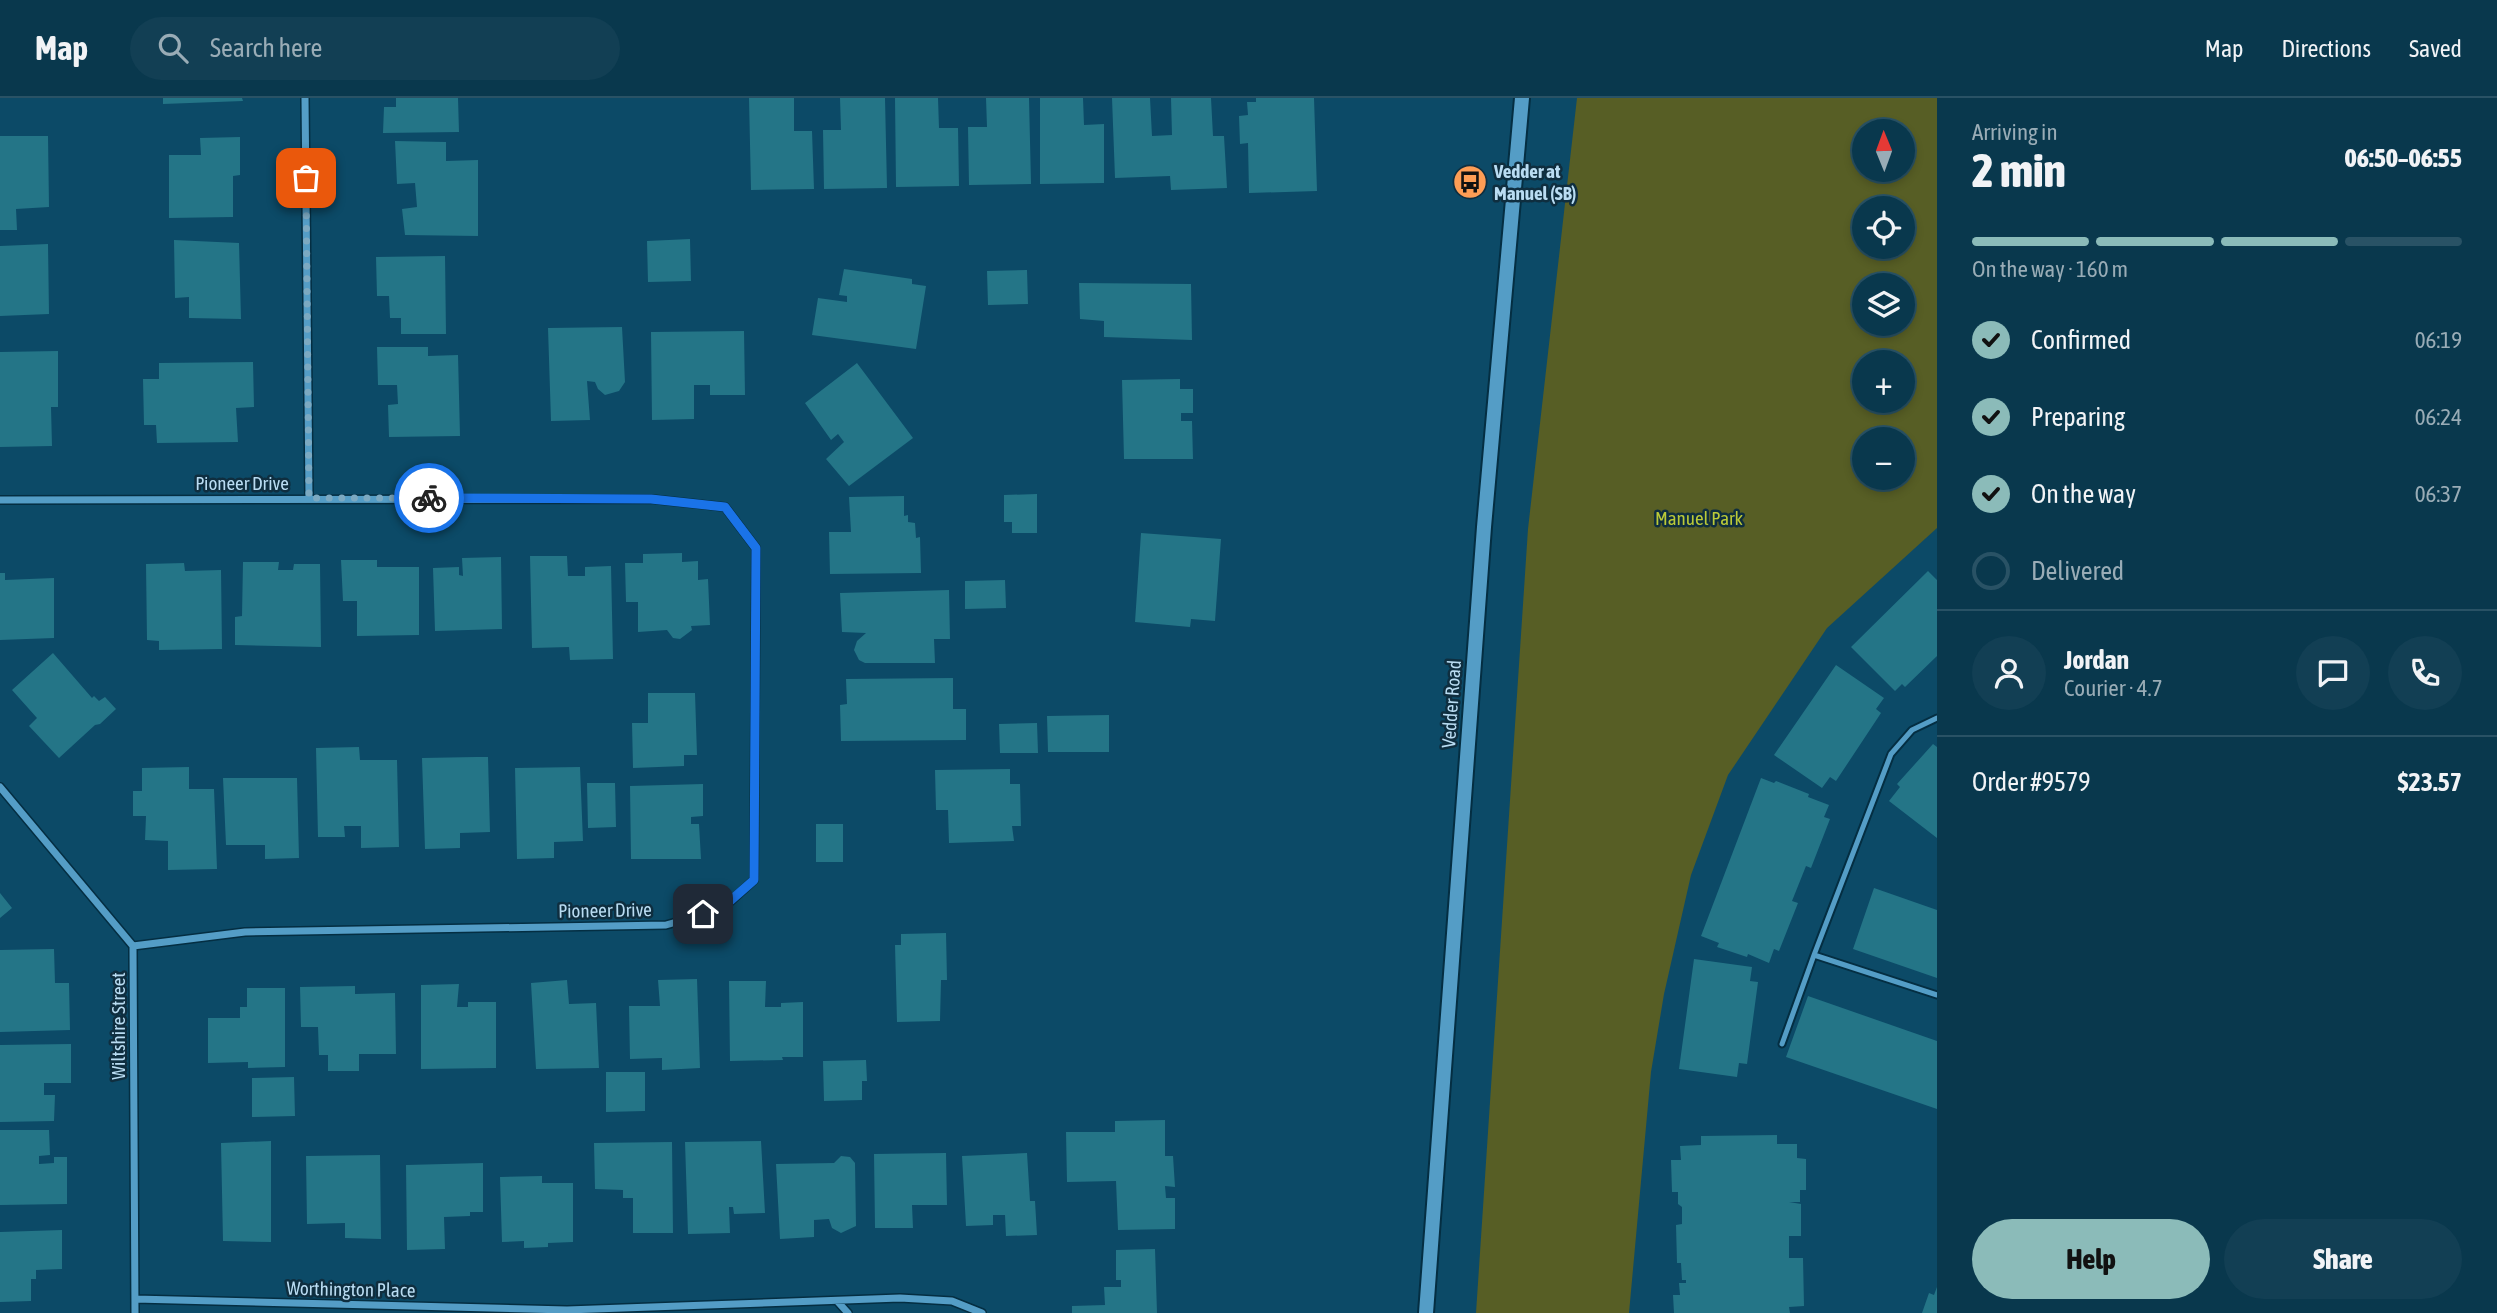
<!DOCTYPE html>
<meta charset="utf-8">
<style>
body{margin:0;font-family:"Asap Condensed",sans-serif;background:#123f54;color:#f1f3f6;height:100vh;display:flex;flex-direction:column;font-size:26px;white-space:nowrap}
*{box-sizing:border-box;margin:0}
p{font-size:23px;color:#99acb6}
.icon{flex:none;width:38px;height:38px;fill:none;stroke:currentColor;stroke-width:2;stroke-linecap:round;stroke-linejoin:round}
.map{position:relative;flex:1;overflow:hidden}
.details{display:flex;flex-direction:column;background:#09384d;width:560px}
.details>*{flex:none}
.needle{width:46px;rotate:359deg}
.controls{position:absolute;left:1852px;top:21px;display:grid;gap:14px}
.controls a{display:grid;place-items:center;width:63px;height:63px;border-radius:50%;background:#09384d;box-shadow:0 4px 10px #0003,0 0 0 2px #295265;font-size:35px}
.pin{position:absolute;display:grid;place-items:center;width:60px;height:60px;color:#fff;margin:-30px;border-radius:14px;box-shadow:0 4px 10px #0006}
.courier{position:absolute;display:grid;place-items:center;width:70px;height:70px;margin:-35px;border:5px solid #1a73e8;border-radius:50%;background:#fff;color:#222;box-shadow:0 2px 9px #0007}
.headline em{font-style:normal;font-weight:800}
.headline div{display:flex;flex-direction:column-reverse}
.headline{display:flex;align-items:center;justify-content:space-between;height:119px;padding:0 35px}
h1{font-size:46px;font-weight:800;line-height:52px}
.bar{display:grid;grid-template-columns:repeat(4,1fr);gap:10px 7px;align-content:center;height:84px;padding:0 35px}
.bar i{height:9px;border-radius:5px;background:#295265}
.bar .on{background:#8bbbb9}
.bar p{grid-column:span 4}
.line{display:flex;align-items:center;gap:18px;padding:0 35px;border-top:2px solid #295265}
.line div{flex:1}
.round{display:grid;place-items:center;flex:none;width:74px;height:74px;border-radius:37px;background:#123f54}
ol{padding:0 35px;list-style:none}
li{display:flex;align-items:center;gap:21px;height:77px}
li p{margin-inline-start:auto}
li .icon{padding:7px;border-radius:50%;background:#8bbbb9;color:#111;stroke-width:4}
li:last-child{color:#99acb6}
li i{width:38px;height:38px;border:4px solid #295265;border-radius:50%}
.cta{display:flex;gap:14px;margin-top:auto;padding:14px 35px}
.cta a{flex:1;height:80px;border-radius:42px;background:#8bbbb9;color:#111;font-size:28px;font-weight:800;line-height:80px;text-align:center}
.cta a+a{background:#123f54;color:#f1f3f6}
header{display:flex;align-items:center;gap:42px;box-sizing:border-box;height:98px;padding:0 35px;background:#09384d;border-bottom:2px solid #295265}
header strong{font-size:33px}
nav{display:flex;gap:38px;margin-inline-start:auto;font-size:24px}
.search{width:490px;height:63px;background:#123f54;display:flex;align-items:center;gap:18px;box-sizing:border-box;padding:0 24px;border-radius:38px;color:#99acb6;font-size:26px}
main{display:flex;flex:1;min-height:0}
.map>svg:first-child{display:block}
.green{fill:#575e25;fill-rule:evenodd}
.building{fill:#247587}
.lines{fill:none;stroke-linecap:round;stroke-linejoin:round}
.service-casing{stroke:#042e42;stroke-width:9}
.minor-casing{stroke:#042e42;stroke-width:10}
.secondary-casing{stroke:#042e42;stroke-width:18}
.service{stroke:#549dc6;stroke-width:5}
.minor{stroke:#549dc6;stroke-width:7}
.secondary{stroke:#549dc6;stroke-width:14}
.done{stroke:#7ca9c1;stroke-width:7;stroke-dasharray:0 12.6}
.route{stroke:#1a73e8;stroke-width:9}
.labels{text-anchor:middle;dominant-baseline:central;stroke-width:5;stroke-linejoin:round;paint-order:stroke}
.poi-label{font-size:19px;font-weight:bold;fill:#b9dcf2;stroke:#0f2e3f;text-anchor:start}
.street-label{font-size:19px;fill:#b9dcf2;stroke:#0f2e3f}
.park-label{font-size:19px;fill:#bbca38;stroke:#0f2e3f}
</style>
<header>
<strong>Map</strong>
<div class="search"><svg class="icon" aria-label="search" viewBox="0 0 24 24"><circle cx="10" cy="10" r="6"/><path d="M15 15l6 6"/></svg>Search here</div>
<nav><a>Map</a><a>Directions</a><a>Saved</a></nav>
</header>
<main>
<div class="map">
<svg width="1937" height="1215" viewBox="0 0 1937 1215">
<rect width="100%" height="100%" fill="#0c4a67"/>
<path class="green" d="M1577,0H1937V430L1827,530L1728,677L1691,777L1664,896L1651,974L1629,1215H1476L1528,431ZM1864,33H1902V72H1864ZM1864,110H1902V149H1864ZM1864,187H1902V226H1864ZM1864,264H1902V303H1864ZM1864,341H1902V380H1864Z"/>
<path class="building" d="M163,0H242L243,3L163,6Z
M396,0H458L459,34L383,35L384,9H396Z
M749,0H794V33H812L814,91L751,92Z
M840,0H885L887,90L824,91L823,32H841Z
M895,0H938L939,30H958L959,88L896,89Z
M986,0H1029L1031,86L969,87L968,29H987Z
M1040,0H1083L1084,27L1104,26V85L1040,86Z
M1112,0H1150L1152,38L1172,37L1171,0H1211L1213,38H1224L1227,90L1171,92L1170,78L1115,80Z
M1256,0H1314L1317,93L1249,95L1248,45L1240,46L1239,18L1248,17L1247,4H1256Z
M0,38H48L49,109L16,111L17,132H0Z
M240,39V77L233,78V119L169,120V57H201L200,40Z
M395,43L446,44V63L478,62V138L405,137L402,111L417,109L415,85L397,86Z
M690,141L691,183L648,184L647,143Z
M174,142L239,145L241,221L189,220V199L175,200Z
M48,146L49,216L0,218V148Z
M445,158L446,236H401V220H390L389,198H377L376,159Z
M844,171L912,181V186L926,188L916,251L812,237L818,200L847,204V198L839,197Z
M1027,172L1028,206L988,207L987,173Z
M1079,185L1191,186L1192,242L1104,239V223L1080,221Z
M622,229L625,284L619,293L605,297L598,291L595,284L587,283L590,322L551,323L548,230Z
M744,233L745,297H710V287H694V321L652,322L651,234Z
M377,249H428V258L458,257L460,338L389,339L388,307L398,306L397,287H378Z
M58,253V309H51L52,348L0,349V254Z
M253,264L254,309L236,310L238,344L157,345L156,327H144L143,281H159V265Z
M857,265L913,340L849,388L826,361L844,344L838,336L831,342L805,305Z
M1180,281V291H1193V315H1181V323H1192L1193,361H1124L1122,282Z
M1037,396V435H1012V424H1004V397Z
M904,398V418L908,417V424L915,425L916,440L920,439L921,475L830,476L829,434H851L849,399Z
M1141,435L1221,441L1215,523L1191,521L1190,529L1135,524Z
M682,455V464L698,463V482L708,481L710,527L691,528L692,532L680,541L673,540L667,532L638,534V504H626L625,465H643V456Z
M530,458H567L568,478H585V469L611,468L613,561L570,562L569,549L532,550Z
M501,459L502,531L435,533L433,470L459,469V477L463,478L462,460Z
M341,462H377V469H419V537L357,538V503H343Z
M243,464H279L278,472H293L294,466H320L321,549L235,547V519L242,518Z
M184,465L185,473L221,472L222,551L159,552V543L147,542L146,466Z
M1928,473L1937,482V558L1905,589L1902,586L1895,593L1851,549Z
M0,475H5V482L54,480V540L0,542Z
M1005,482L1006,510L965,511V483Z
M949,492L950,541H934L935,565H865L859,562L854,552L857,543L866,535L842,534L840,495Z
M53,555L92,600L94,598L99,603L105,599L116,611L100,626L95,627L59,660L29,628L37,620L12,592Z
M1836,567L1884,600L1876,611L1881,615L1836,683L1830,679L1822,690L1774,657Z
M953,580V611H966V642L841,643L840,607L847,606L846,581Z
M648,595H695L697,657H684V668L633,670L632,625H648Z
M1109,617V654H1048L1047,618Z
M1037,625L1038,655H1000L999,626Z
M1933,646L1937,649V740L1889,703L1900,689L1897,686Z
M359,649L360,662H397L399,749L361,750V728H344L345,739H318L316,650Z
M476,659H488L490,734L460,735V750L425,751L422,660Z
M189,669V691H214L217,771L168,772V743L145,742L146,718H133V693H142V670Z
M580,669L583,743L554,744V760L517,761L515,670Z
M1010,671V686H1020L1021,728H1012L1014,743L949,745L948,712H936L935,672Z
M223,680H297L299,760L265,761V747H226Z
M1761,680L1774,685L1776,683L1809,696L1808,699L1829,707L1824,719L1830,721L1811,770L1806,768L1792,803L1798,805L1779,853L1774,851L1769,865L1748,856L1747,859L1717,849L1719,845L1701,838Z
M587,685H615L616,729L588,730Z
M703,686V718L691,719V726H699L701,761H631L630,688Z
M816,726H843V764H816Z
M1874,790L1937,812V880L1853,851Z
M0,795L12,810L0,820Z
M946,835L947,882H941L940,923L897,924L895,847H901V836Z
M54,851L55,885H69L70,932L0,934V852Z
M1694,861L1752,869L1750,883L1758,884L1747,966L1739,965L1737,979L1679,971Z
M697,881L700,970L662,972V960L630,961L629,908H660L658,882Z
M567,882L569,906L596,905L599,970L536,971L531,885Z
M729,883H766L765,909H781V905L803,904V959H782L783,962L730,963Z
M459,886L457,909H468V904H496V970L421,971V887Z
M355,888V896L395,895L396,956H359V973H328V957H319L318,929H301L300,889Z
M247,890H285V969L248,970V964L208,965V920H240V909H247Z
M1808,898L1937,943V1011L1786,959Z
M71,946V985H44V997H55L54,1023L0,1024V947Z
M866,962L867,983H862V1002L824,1003L823,963Z
M606,974H645V1013L606,1014Z
M294,979L295,1018L252,1019V980Z
M1165,1022V1058H1173L1175,1089L1165,1088L1166,1100H1175V1131L1118,1132L1116,1083L1067,1084L1066,1034H1115V1023Z
M0,1032H49L50,1057L39,1058V1066L54,1065V1059H67V1106L0,1107Z
M1777,1037V1046H1797V1060L1806,1061V1092H1800V1104H1789L1801,1106V1138H1789V1160H1803L1804,1208L1789,1209L1790,1215H1674L1673,1197H1680L1679,1185H1686V1182H1682L1681,1165H1677L1676,1127L1682,1126V1109L1678,1106V1094H1672L1671,1062H1681L1680,1048L1701,1047V1038Z
M271,1043V1144L223,1143L221,1045Z
M761,1043L765,1115L734,1116L733,1109H729L730,1135L688,1136L685,1044Z
M672,1044L673,1135H633V1100H623V1092L595,1091L594,1045Z
M946,1055L947,1107H912L913,1130H875L874,1056Z
M1027,1055L1030,1103H1035L1037,1137L1006,1138L1005,1117H993V1127L966,1128L962,1058Z
M380,1057L381,1141L345,1140V1125L307,1126L306,1058Z
M841,1058L850,1059L855,1065L856,1128L841,1135L832,1130L829,1121L814,1122V1139L780,1141L776,1066L834,1065Z
M483,1065V1114H470V1118L444,1119L445,1151L407,1152L406,1067Z
M542,1078V1085H573V1144L548,1145V1149L524,1150V1143L502,1144L500,1079Z
M62,1132V1171L36,1172V1181H31V1203L0,1204V1134Z
M1155,1151L1157,1215H1072V1208L1105,1207L1104,1189H1121V1182H1116V1152Z
M1937,1189V1215H1922L1929,1195L1934,1197Z"/>
<g class="lines">
<g class="service-casing">
<path id="service" d="M1814,857L1937,897
M1782,946L1814,857L1891,656L1912,632L1937,620"/>
</g>
<g class="minor-casing">
<path id="minor" d="M305,0L309,400
M0,402L651,401L725,409L756,450L754,782L722,811L666,827L245,834L133,848
M0,689L133,848L135,1215
M135,1201L567,1212L900,1200L952,1203L982,1215
M838,1204L848,1215"/>
</g>
<g class="secondary-casing">
<path id="secondary" d="M1426,1215L1484,429L1522,0"/>
</g>
<use href="#service" class="service"/>
<use href="#minor" class="minor"/>
<use href="#secondary" class="secondary"/>
</g>
<g class="lines">
<path class="done" d="M306,80L309,400H429"/>
<path class="route" d="M429,400L651,401L725,409L756,450L754,782L722,810L703,816"/>
</g>
<defs>
<g id="bus-disc" transform="scale(1.75)"><circle r="9.5" fill="#fd9d55" stroke="#0f2e3f"/><path d="M-5-6H5V4H4V6H2V4H-2V6H-4V4H-5ZM-3.5-4V0h7V-4ZM-3.5 1.2v1.5H-2V1.2ZM2 1.2v1.5H3.5V1.2Z" fill="#111"/></g>
</defs>
<g fill-rule="evenodd">
<use href="#bus-disc" x="1470" y="84"/>
</g>
<g class="labels">
<g class="poi-label">
<text x="1494" y="73">Vedder at<tspan x="1494" dy="22">Manuel (SB)</tspan></text>
</g>
<g class="street-label">
<text x="242" y="385">Pioneer Drive</text>
<text transform="translate(1451 606) rotate(-86)">Vedder Road</text>
<text transform="translate(605 812) rotate(-1)">Pioneer Drive</text>
<text transform="translate(118 928) rotate(-90)">Wiltshire Street</text>
<text transform="translate(351 1191) rotate(1)">Worthington Place</text>
</g>
<g class="park-label">
<text x="1699" y="420">Manuel Park</text>
</g>
</g>
</svg>
<div class="controls">
<a><svg class="needle" viewBox="-14 -14 28 28"><path d="M0-13l5 13h-10z" fill="#e53935"/><path d="M0 13l5-13h-10z" fill="#99acb6"/></svg></a>
<a><svg class="icon" aria-label="locate" viewBox="0 0 24 24"><circle cx="12" cy="12" r="6"/><path d="M12 2v4M12 18v4M2 12h4M18 12h4"/></svg></a>
<a><svg class="icon" aria-label="layers" viewBox="0 0 24 24"><path d="M12 4l9 5-9 5-9-5zM3 14l9 5 9-5"/></svg></a>
<a>+</a>
<a>−</a>
</div>
<div class="pin" style="left:306px;top:80px;background:#ea580c"><svg class="icon" aria-label="bag" viewBox="0 0 24 24"><path d="M5 8h14l-1 12H6zM9 8a3 3 0 0 1 6 0"/></svg></div>
<div class="pin" style="left:703px;top:816px;background:#1f2937"><svg class="icon" aria-label="home" viewBox="0 0 24 24"><path d="M3 11l9-7 9 7M6 9v11h12V9"/></svg></div>
<div class="courier" style="left:429px;top:400px"><svg class="icon" aria-label="bike" viewBox="0 0 24 24"><circle cx="6" cy="16" r="4"/><circle cx="18" cy="16" r="4"/><path d="M6 16l4-8h5l3 8M10 8l3 8H6M13 5h3"/></svg></div>
</div>
<section class="details">
<div class="headline"><div><h1>2 min</h1><p>Arriving in</p></div><em>06:50–06:55</em></div>
<div class="bar"><i class="on"></i><i class="on"></i><i class="on"></i><i></i><p>On the way · 160 m</p></div>
<ol>
<li><svg class="icon" aria-label="check" viewBox="0 0 24 24"><path d="M5 12l5 5 9-10"/></svg>Confirmed<p>06:19</p></li>
<li><svg class="icon" aria-label="check" viewBox="0 0 24 24"><path d="M5 12l5 5 9-10"/></svg>Preparing<p>06:24</p></li>
<li><svg class="icon" aria-label="check" viewBox="0 0 24 24"><path d="M5 12l5 5 9-10"/></svg>On the way<p>06:37</p></li>
<li><i></i>Delivered</li>
</ol>
<div class="line" style="height:126px"><a class="round"><svg class="icon" aria-label="person" viewBox="0 0 24 24"><circle cx="12" cy="8" r="4"/><path d="M4 21q1-7 8-7t8 7"/></svg></a><div><b>Jordan</b><p>Courier · 4.7</p></div><a class="round"><svg class="icon" aria-label="chat" viewBox="0 0 24 24"><path d="M4 5h16v11H9l-5 4z"/></svg></a><a class="round"><svg class="icon" aria-label="phone" viewBox="0 0 24 24"><path d="M5 4h4l2 5-3 2q2 4 5 5l2-3 5 2v4C11 20 4 13 5 4z"/></svg></a></div>
<div class="line" style="height:91px"><div>Order #9579</div><b>$23.57</b></div>
<div class="cta"><a>Help</a><a>Share</a></div>
</section>
</main>
